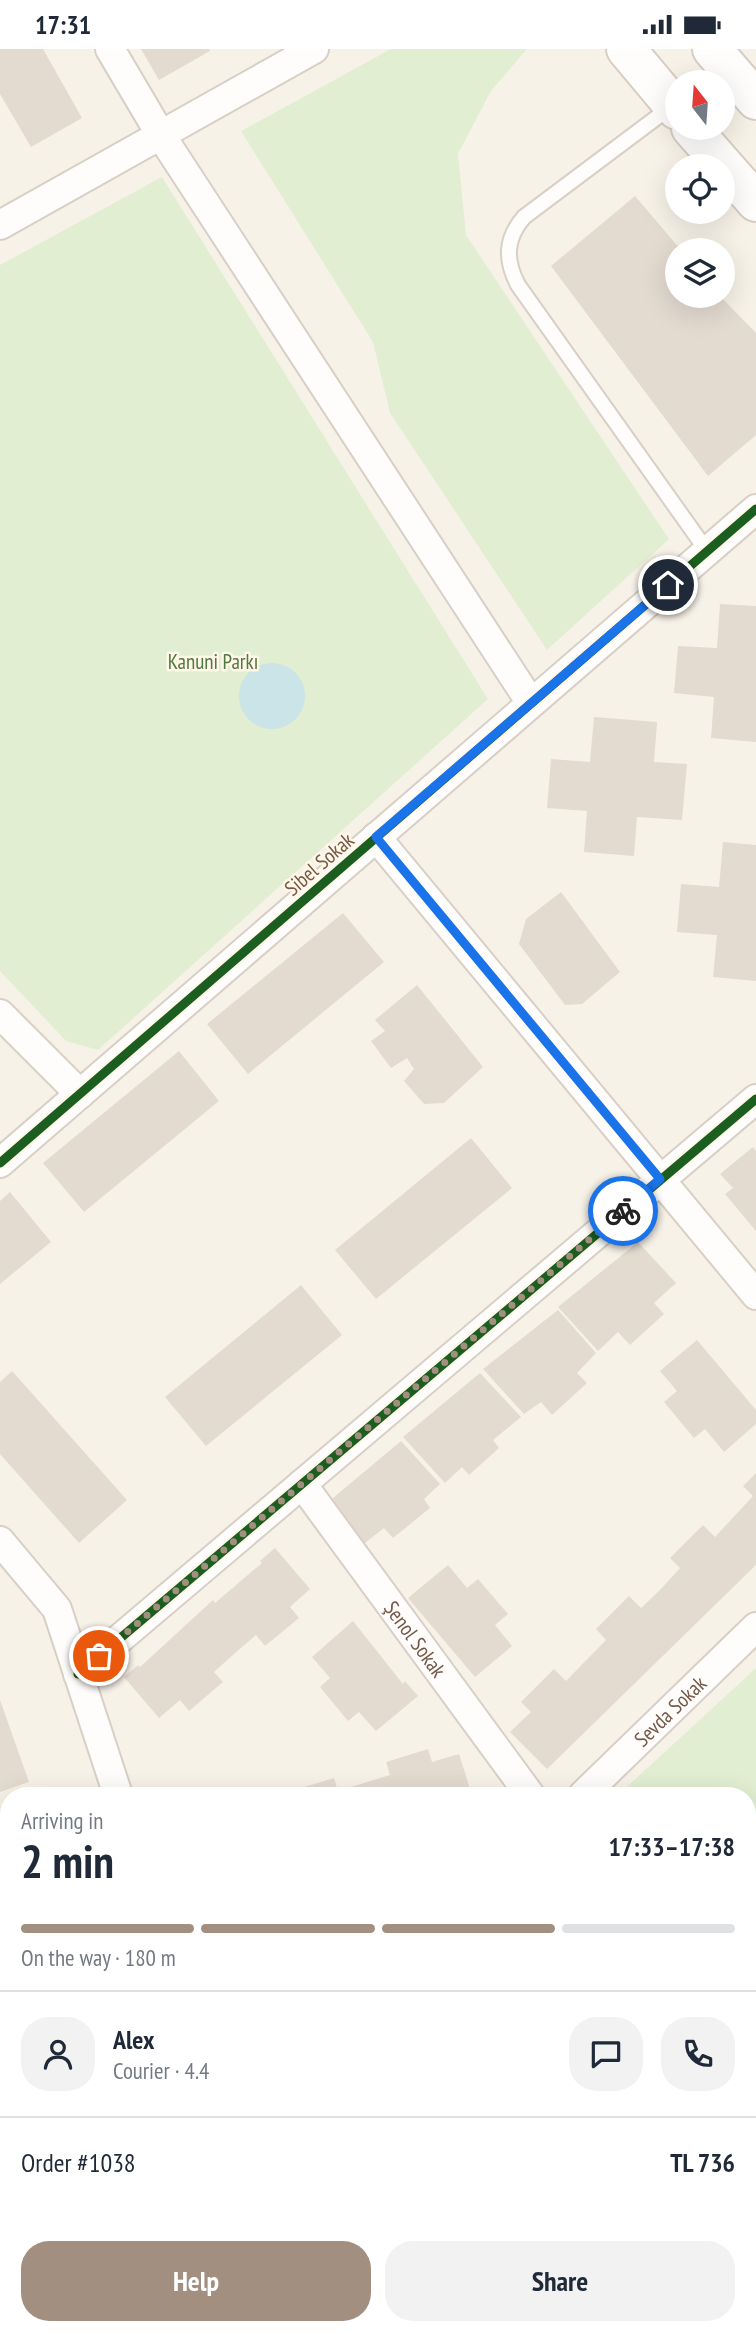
<!DOCTYPE html>
<meta charset="utf-8">
<style>
body{margin:0;font-family:"PT Sans Narrow",sans-serif;background:#f2f2f3;color:#1f2937;height:100vh;display:flex;flex-direction:column;font-size:26px;white-space:nowrap}
*{box-sizing:border-box;margin:0}
p{font-size:23px;color:#747a83}
.icon{flex:none;width:38px;height:38px;fill:none;stroke:currentColor;stroke-width:2;stroke-linecap:round;stroke-linejoin:round}
.map{position:relative;flex:1;overflow:hidden}
.details{position:absolute;left:0px;top:1738px;width:756px;height:548px;display:flex;flex-direction:column;background:#fff;border-radius:28px 28px 0 0;box-shadow:0 7px 28px #0002}
.details>*{flex:none}
.needle{width:46px;rotate:343deg}
.tools{position:absolute;left:665px;top:21px;display:grid;gap:14px}
.tools a{display:grid;place-items:center;width:70px;height:70px;border-radius:50%;background:#fff;box-shadow:0 7px 28px #0002;font-size:35px}
.pin{position:absolute;display:grid;place-items:center;width:60px;height:60px;color:#fff;margin:-30px;border:4px solid #fff;border-radius:50%;box-shadow:0 2px 7px #0007}
.courier{position:absolute;display:grid;place-items:center;width:70px;height:70px;margin:-35px;border:5px solid #1a73e8;border-radius:50%;background:#fff;color:#222;box-shadow:0 2px 9px #0007}
.summary em{font-style:normal;font-weight:700}
.summary div{display:flex;flex-direction:column-reverse}
.summary{display:flex;align-items:center;justify-content:space-between;height:119px;padding:0 21px}
h1{font-size:46px;font-weight:700;line-height:52px}
.bar{display:grid;grid-template-columns:repeat(4,1fr);gap:10px 7px;align-content:center;height:84px;padding:0 21px}
.bar i{height:9px;border-radius:5px;background:#e0e1e3}
.bar .selected{background:#a28f80}
.bar p{grid-column:span 4}
.line{display:flex;align-items:center;gap:18px;padding:0 21px;border-top:2px solid #e0e1e3}
.line div{flex:1}
.round{display:grid;place-items:center;flex:none;width:74px;height:74px;border-radius:28px;background:#f2f2f3}
.cta{display:flex;gap:14px;margin-top:auto;padding:14px 21px}
.cta a{flex:1;height:80px;border-radius:28px;background:#a28f80;color:#fff;font-size:28px;font-weight:700;line-height:80px;text-align:center}
.cta a+a{background:#f2f2f3;color:#1f2937}
.status{display:flex;justify-content:space-between;align-items:center;height:49px;padding:0 35px;background:#fff;direction:ltr}
.status svg{height:19px;fill:currentColor}
.map>svg:first-child{display:block}
.green{fill:#e2eed2}
.water{fill:#cae4e7}
.building{fill:#e3dad0}
.lines{fill:none;stroke-linecap:round;stroke-linejoin:round}
.lane-casing{stroke:#d8cfc6;stroke-width:18}
.street-casing{stroke:#d8cfc6;stroke-width:32}
.secondary-casing{stroke:#d7cdc4;stroke-width:42}
.lane{stroke:#fefdfc;stroke-width:14}
.street{stroke:#fefdfc;stroke-width:28}
.secondary{stroke:#fefdfc;stroke-width:38}
.cycleway-casing{stroke:#fff7e8;stroke-width:13}
.cycleway{stroke:#1b5e20;stroke-width:9}
.done{stroke:#a28f80;stroke-width:7;stroke-dasharray:0 12.6}
.route{stroke:#1a73e8;stroke-width:9}
.labels{text-anchor:middle;dominant-baseline:central;stroke-width:5;stroke-linejoin:round;paint-order:stroke}
.park-label{font-size:21px;fill:#507a40;stroke:#fff7e8}
.street-label{font-size:21px;fill:#745948;stroke:#fff7e8}
</style>
<div class="status"><b>17:31</b><svg viewBox="0 0 49 12"><path d="M0 12V9h3v3zM5 12V6h3v6zM10 12V3h3v9zM15 12V0h3v12zM26 1h20v11H26zM47 4h2v5h-2z"/></svg></div>
<div class="map">
<svg width="756" height="2285" viewBox="0 0 756 2285">
<rect width="100%" height="100%" fill="#f7f2e8"/>
<path class="green" d="M391,0H527L491,42L458,105L466,186L669,490L547,601L390,364L373,293L241,82Z
M162,128L488,650L98,1001L66,992L0,922V216Z
M756,1619V1971L747,1974V1746H618Z"/>
<path class="water" d="M239 647a33 33 0 1 1 66 0a33 33 0 1 1-66 0Z"/>
<path class="building" d="M0,0H43L82,69L31,98L0,45Z
M141,0H209L210,2L159,31Z
M635,147L681,201H677V247H720L756,284V386L708,427L551,217Z
M720,555L756,557V693L711,689L714,648L674,644L678,597L717,599Z
M594,668L657,673L654,713L687,715L682,771L637,768L634,807L584,803L587,762L547,759L551,710L590,713Z
M723,793L756,796V932L713,928L717,886L677,883L681,835L719,838Z
M561,843L620,923L582,955L565,956L519,895L526,870Z
M343,864L384,913L248,1025L207,975Z
M417,936L483,1018L444,1054L424,1055L404,1032L414,1020L407,1009L391,1019L371,992L385,982L375,971Z
M179,1002L219,1052L84,1163L43,1114Z
M471,1089L512,1139L376,1250L335,1201Z
M753,1098L756,1102V1182L725,1145L733,1139L720,1125Z
M10,1143L51,1193L0,1235V1152Z
M638,1193L676,1234L654,1254L664,1265L630,1296L618,1283L598,1302L558,1258Z
M301,1236L342,1286L206,1397L165,1348Z
M558,1261L596,1304L577,1324L587,1334L552,1366L541,1353L524,1365L483,1320Z
M697,1291L756,1361V1375L724,1403L705,1380L694,1389L664,1353L677,1342L660,1322Z
M12,1322L127,1451L79,1494L0,1405V1333Z
M480,1324L521,1368L493,1391L499,1399L469,1426L462,1418L445,1434L403,1388Z
M401,1392L440,1435L424,1450L430,1459L393,1489L384,1479L360,1498L327,1454Z
M756,1424V1516L547,1720L510,1683L531,1663L521,1653L554,1620L566,1632L606,1591L596,1580L629,1547L641,1559L660,1541L680,1519L670,1509L703,1476L715,1488L753,1447L743,1437Z
M275,1499L310,1540L290,1558L299,1569L265,1597L256,1586L234,1605L214,1623L223,1633L189,1662L180,1651L159,1669L124,1628L138,1616L140,1618L213,1551L215,1554L262,1514L260,1512Z
M448,1516L467,1539L478,1530L508,1565L495,1576L512,1597L475,1628L408,1549Z
M353,1572L403,1635L405,1632L418,1647L376,1682L359,1663L348,1672L320,1638L330,1629L312,1608Z
M0,1651L29,1733L0,1743Z
M428,1700L432,1713L459,1705L472,1746H292L291,1742L334,1729L338,1742L390,1726L386,1713Z
M9,1802V1906L0,1909V1805Z
M9,2007V2092L8,2093L0,2069V2010Z
M756,2230V2285H740L738,2277H747V2233Z
M180,2277H198L201,2285H157Z
M322,2277H423L424,2278L420,2285H325Z"/>
<g class="lines">
<g class="lane-casing">
<path id="lane" d="M672,57L524,168C505,190 505,211 518,236L707,502"/>
</g>
<g class="street-casing">
<g id="street">
<path d="M110,0L162,88L531,654"/>
<path d="M0,176L314,0"/>
<path d="M376,788L756,1246"/>
<path d="M0,965L80,1045"/>
<path d="M0,1114L756,460"/>
<path id="s1" d="M302,1435L530,1746"/>
<path d="M0,1492L57,1560L118,1746"/>
<path d="M78,1625L756,1050"/>
<path id="s2" d="M583,1746L756,1578"/>
<path d="M0,1958L9,1956"/>
<path d="M747,2008L756,2005"/>
<path d="M280,2277L283,2285"/>
<path d="M689,2277L692,2285"/>
</g>
</g>
<g class="secondary-casing">
<path id="secondary" d="M626,0L677,61
M712,0L756,51
M691,79L756,153"/>
</g>
<use href="#lane" class="lane"/>
<use href="#street" class="street"/>
<use href="#secondary" class="secondary"/>
<g class="cycleway-casing">
<path id="cycleway" d="M0,1114L756,460
M78,1625L756,1050"/>
</g>
<use href="#cycleway" class="cycleway"/>
</g>
<g class="lines">
<path class="done" d="M99,1607L623,1162"/>
<path class="route" d="M623,1162L660,1130L376,788L668,536"/>
</g>
<g class="labels">
<g class="park-label">
<text x="213" y="612">Kanuni Parkı</text>
</g>
<g class="street-label">
<text transform="translate(319 815) rotate(-41)">Sibel Sokak</text>
<text stroke="none"><textPath href="#s1" startOffset="192">Şenol Sokak</textPath></text>
<text stroke="none"><textPath href="#s2" startOffset="121">Sevda Sokak</textPath></text>
</g>
</g>
</svg>
<div class="tools">
<a><svg class="needle" viewBox="-14 -14 28 28"><path d="M0-13l5 13h-10z" fill="#e53935"/><path d="M0 13l5-13h-10z" fill="#747a83"/></svg></a>
<a><svg class="icon" aria-label="locate" viewBox="0 0 24 24"><circle cx="12" cy="12" r="6"/><path d="M12 2v4M12 18v4M2 12h4M18 12h4"/></svg></a>
<a><svg class="icon" aria-label="layers" viewBox="0 0 24 24"><path d="M12 4l9 5-9 5-9-5zM3 14l9 5 9-5"/></svg></a>
</div>
<div class="pin" style="left:99px;top:1607px;background:#ea580c"><svg class="icon" aria-label="bag" viewBox="0 0 24 24"><path d="M5 8h14l-1 12H6zM9 8a3 3 0 0 1 6 0"/></svg></div>
<div class="pin" style="left:668px;top:536px;background:#1f2937"><svg class="icon" aria-label="home" viewBox="0 0 24 24"><path d="M3 11l9-7 9 7M6 9v11h12V9"/></svg></div>
<div class="courier" style="left:623px;top:1162px"><svg class="icon" aria-label="bike" viewBox="0 0 24 24"><circle cx="6" cy="16" r="4"/><circle cx="18" cy="16" r="4"/><path d="M6 16l4-8h5l3 8M10 8l3 8H6M13 5h3"/></svg></div>
<section class="details">
<div class="summary"><div><h1>2 min</h1><p>Arriving in</p></div><em>17:33–17:38</em></div>
<div class="bar"><i class="selected"></i><i class="selected"></i><i class="selected"></i><i></i><p>On the way · 180 m</p></div>
<div class="line" style="height:126px"><a class="round"><svg class="icon" aria-label="person" viewBox="0 0 24 24"><circle cx="12" cy="8" r="4"/><path d="M4 21q1-7 8-7t8 7"/></svg></a><div><b>Alex</b><p>Courier · 4.4</p></div><a class="round"><svg class="icon" aria-label="chat" viewBox="0 0 24 24"><path d="M4 5h16v11H9l-5 4z"/></svg></a><a class="round"><svg class="icon" aria-label="phone" viewBox="0 0 24 24"><path d="M5 4h4l2 5-3 2q2 4 5 5l2-3 5 2v4C11 20 4 13 5 4z"/></svg></a></div>
<div class="line" style="height:91px"><div>Order #1038</div><b>TL 736</b></div>
<div class="cta"><a>Help</a><a>Share</a></div>
</section>
</div>
